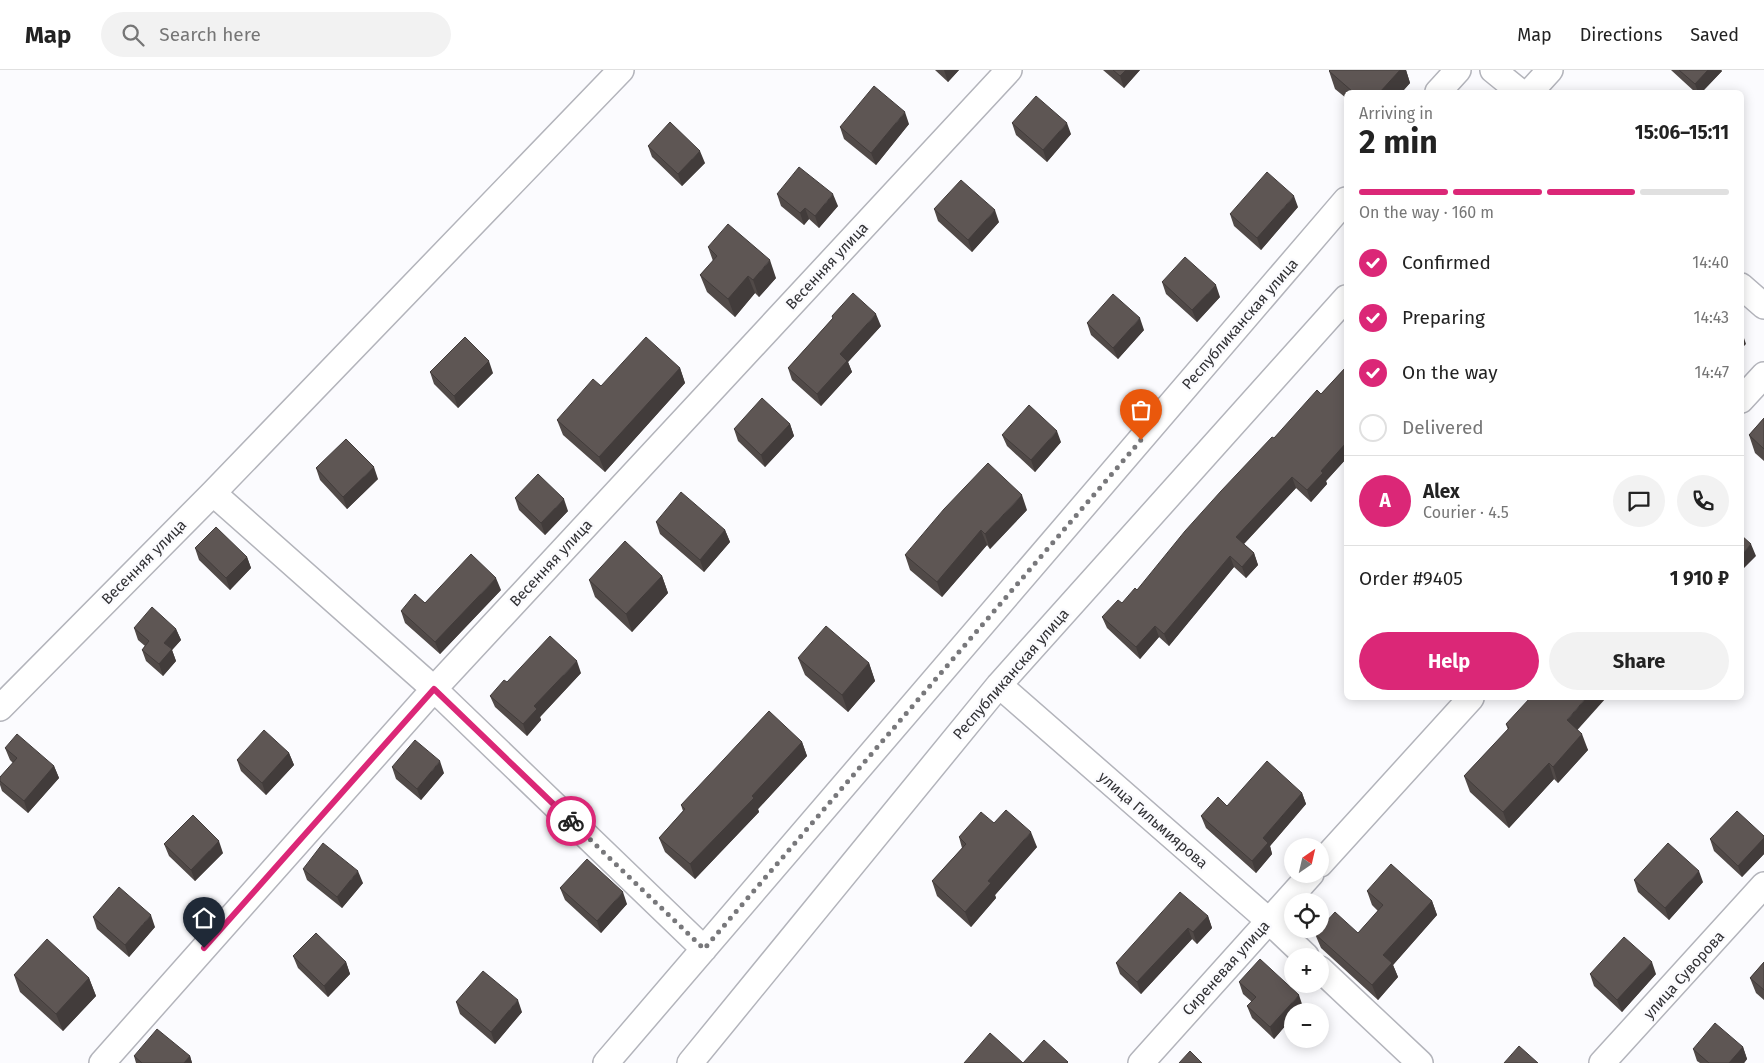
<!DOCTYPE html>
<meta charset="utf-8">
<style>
body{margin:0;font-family:"Fira Sans",sans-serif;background:#f2f2f2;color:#222;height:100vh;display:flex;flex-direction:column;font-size:19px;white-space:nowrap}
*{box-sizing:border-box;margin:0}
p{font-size:16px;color:#767676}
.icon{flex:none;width:28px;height:28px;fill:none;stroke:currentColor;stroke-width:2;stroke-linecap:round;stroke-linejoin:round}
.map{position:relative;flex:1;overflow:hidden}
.drawer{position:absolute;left:1344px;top:20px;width:400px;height:610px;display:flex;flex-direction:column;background:#fff;border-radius:8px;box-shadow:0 2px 12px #0003}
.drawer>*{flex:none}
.needle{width:32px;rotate:34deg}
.tools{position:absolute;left:1284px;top:768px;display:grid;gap:10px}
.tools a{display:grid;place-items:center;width:45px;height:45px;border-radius:50%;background:#fff;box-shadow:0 2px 12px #0003;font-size:25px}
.pin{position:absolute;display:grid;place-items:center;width:42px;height:42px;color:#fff;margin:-51px -21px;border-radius:50% 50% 50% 0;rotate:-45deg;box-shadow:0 0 5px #0007}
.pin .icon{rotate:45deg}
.courier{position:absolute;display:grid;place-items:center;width:50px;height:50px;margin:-25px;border:4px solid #db2777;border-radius:50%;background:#fff;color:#222;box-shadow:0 1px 6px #0007}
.summary em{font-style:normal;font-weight:700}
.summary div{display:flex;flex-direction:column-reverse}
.summary{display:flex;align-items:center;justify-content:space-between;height:85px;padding:0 15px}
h1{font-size:32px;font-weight:700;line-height:38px}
.bar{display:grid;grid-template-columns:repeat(4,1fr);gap:8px 5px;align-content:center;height:60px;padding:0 15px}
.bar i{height:6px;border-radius:4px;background:#e0e0e0}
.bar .on{background:#db2777}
.bar p{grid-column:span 4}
.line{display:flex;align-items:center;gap:12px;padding:0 15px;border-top:1px solid #e0e0e0}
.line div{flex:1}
.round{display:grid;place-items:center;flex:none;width:52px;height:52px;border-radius:26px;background:#f2f2f2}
ol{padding:0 15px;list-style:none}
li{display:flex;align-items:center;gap:15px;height:55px}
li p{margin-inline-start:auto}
li .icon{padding:5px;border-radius:50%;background:#db2777;color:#fff;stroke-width:4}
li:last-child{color:#767676}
li i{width:28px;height:28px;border:2px solid #e0e0e0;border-radius:50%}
.primary-button{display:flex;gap:10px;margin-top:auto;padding:10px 15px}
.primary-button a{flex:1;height:58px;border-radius:30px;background:#db2777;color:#fff;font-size:20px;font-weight:700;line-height:58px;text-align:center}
.primary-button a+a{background:#f2f2f2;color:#222}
header{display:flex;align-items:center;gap:30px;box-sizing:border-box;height:70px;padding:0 25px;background:#fff;border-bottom:1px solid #e0e0e0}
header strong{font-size:24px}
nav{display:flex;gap:28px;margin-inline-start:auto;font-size:18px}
.search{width:350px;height:45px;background:#f2f2f2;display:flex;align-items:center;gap:12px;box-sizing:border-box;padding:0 18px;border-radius:28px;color:#767676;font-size:19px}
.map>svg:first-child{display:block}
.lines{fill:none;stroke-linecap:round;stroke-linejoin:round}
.minor-casing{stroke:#b3b4bb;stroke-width:28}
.minor{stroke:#fff;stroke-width:25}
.wall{fill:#514a48}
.shaded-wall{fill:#423c3b}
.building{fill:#5e5654;stroke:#423c3b}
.done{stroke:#78787b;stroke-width:5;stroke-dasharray:0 9}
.route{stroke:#db2777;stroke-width:6}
.labels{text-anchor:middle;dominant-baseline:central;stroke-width:5;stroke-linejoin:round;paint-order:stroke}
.street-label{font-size:15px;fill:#313134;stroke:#fbfbfe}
</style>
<header>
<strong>Map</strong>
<div class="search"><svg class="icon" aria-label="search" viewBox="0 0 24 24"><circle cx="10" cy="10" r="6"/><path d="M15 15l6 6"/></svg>Search here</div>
<nav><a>Map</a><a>Directions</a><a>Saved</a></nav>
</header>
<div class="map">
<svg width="1764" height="993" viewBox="0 0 1764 993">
<rect width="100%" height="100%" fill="#fbfbfe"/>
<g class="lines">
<g class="minor-casing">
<path id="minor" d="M1493,0L1520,22
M1438,22L1458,0
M1530,22L1550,0
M1741,216L1764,236
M1741,330L1764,305
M213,423L434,619L704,879
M999,615L1268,850L1306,886
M0,638L213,423L621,0
M1320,794L1471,628
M1320,899L1420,993
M102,993L434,619L1009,0
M606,993L1346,130
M690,993L999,615L1346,228
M1141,993L1311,804
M1602,993L1764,815"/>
</g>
<use href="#minor" class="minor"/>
</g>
<path class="wall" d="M935,0H959L948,12Z
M1103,0H1140L1124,18Z
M1330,0H1406L1410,13L1402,22H1346V28L1335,19L1329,1Z
M1671,0H1721L1722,1L1702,22H1695Z
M1012,53L1071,64L1047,92L1016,65Z
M909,54L876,95L844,69L840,57Z
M648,76L705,93L682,116L652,87Z
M777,124L838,136L819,158L809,149L804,155L781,136Z
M1298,137L1261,180L1234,156L1230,144Z
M934,139L999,152L972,182L938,151Z
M708,177L776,208L759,227L755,223L735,247L707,222L700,205L713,191Z
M1162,212L1220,227L1197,252L1166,224Z
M832,246L881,256L848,292L852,302L821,336L792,310L788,298L833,248Z
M1087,253L1144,260L1118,289L1091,265Z
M1346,297V389L1326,411L1327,414L1311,432L1296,418L1244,474L1254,483L1258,495L1246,508L1234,497L1169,576L1159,567L1140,589L1107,558L1102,547L1122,533L1137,520L1274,368L1321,324Z
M680,298L685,313L605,402L563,365L557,350Z
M430,302L493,303L458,338L434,314Z
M1764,348V391L1755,383L1749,365Z
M790,354L794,366L765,397L738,371L734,359Z
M1002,365L1061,372L1035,402L1007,376Z
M316,398L378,409L347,439L320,410Z
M515,428L568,441L545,465L519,440Z
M1027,440L990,479L987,475L942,527L910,500L905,485Z
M656,452L725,460L730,472L704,502L660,464Z
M195,478L247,487L251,498L230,520L199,490Z
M662,506L668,523L632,562L595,527L589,510Z
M501,520L440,584L405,553L401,541Z
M134,558L176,559L181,570L172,580L176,591L163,606L146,591L142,580L145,576L138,570Z
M798,588L869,593L875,611L848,642L805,605Z
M581,603L540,647L541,650L527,666L495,637L490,626L507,612Z
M1506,654L1577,660L1588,680L1558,713L1554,709L1509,758L1470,722L1464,706L1508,660Z
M802,672L807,686L758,739L759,742L695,809L665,782L659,768L683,741L681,735Z
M5,678L54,696L59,708L28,743L2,721L0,715V707L13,693L10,690Z
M289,683L294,695L266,725L241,701L237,690Z
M392,697L444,703L421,730L396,709Z
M1302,723L1306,734L1270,776L1272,784L1256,803L1206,758L1201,746L1227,736Z
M994,753L1037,777L995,825L996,828L971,857L937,826L932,811L962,778L959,767Z
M1764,766V784L1742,807L1714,781L1710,769Z
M164,774L223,783L195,811L169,786Z
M303,799L363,813L342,838L307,810Z
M1634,810L1703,812L1669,850L1638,822Z
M560,818L627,834L601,863L565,830Z
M1367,821L1432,831L1437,845L1393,895L1398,907L1378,930L1321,878L1315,864L1358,863L1378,841L1372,835Z
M1208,846L1212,858L1197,874L1192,869L1141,924L1120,904L1116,893Z
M93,847L155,857L129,887L97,859Z
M293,886L346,892L350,904L328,927L298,898Z
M1764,892V930L1756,923L1750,908Z
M1590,904H1656L1622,942L1594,916Z
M14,905L89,908L96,926L63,961L20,922Z
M1239,912L1303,937L1299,941H1292V948L1274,969L1252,948L1247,936L1252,932L1243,924Z
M456,932L522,942L495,974L460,944Z
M1743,977L1747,989L1744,993H1700L1697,991L1693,979Z
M134,986H190L192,993H136Z"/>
<path class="shaded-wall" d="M944,0H959L948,12Z
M1126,0H1140L1124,18L1120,6Z
M1400,0H1406L1410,13L1402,22H1380Z
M1708,0H1721L1722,1L1702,22H1698L1695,14Z
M905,42L909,54L876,95L871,83Z
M1067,53L1071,64L1047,92L1043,80Z
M700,81L705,93L682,116L678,104Z
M833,124L838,136L819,158L815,146Z
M1294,126L1298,137L1261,180L1257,168Z
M805,138L809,149L804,155L800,143Z
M995,140L999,152L972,182L968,170Z
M770,190L776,208L759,227L753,210Z
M748,206L755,223L735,247L728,229Z
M1216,215L1220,227L1197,252L1192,240Z
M876,244L881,256L848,292L852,302L821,336L817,324L840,284Z
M1140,248L1144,260L1118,289L1113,278Z
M1741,259L1746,274L1741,279Z
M489,291L493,303L458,338L454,326Z
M680,298L685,313L605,402L599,387Z
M790,354L794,366L765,397L761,385Z
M1057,361L1061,372L1035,402L1031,390Z
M1346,373V389L1326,411L1327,414L1311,432L1307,420L1321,401Z
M374,397L378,409L347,439L343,427Z
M1292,407L1296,418L1240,478L1236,467Z
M1022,425L1027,440L990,479L985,464Z
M564,429L568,441L545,465L541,453Z
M725,460L730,472L704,502L700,490Z
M981,460L987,475L942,527L937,512Z
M1751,474L1756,486L1741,501V485Z
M1254,483L1258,495L1246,508L1242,497Z
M1230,486L1234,497L1169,576L1164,564Z
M247,487L251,498L230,520L226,508Z
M662,506L668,523L632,562L626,544Z
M496,508L501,520L440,584L435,572Z
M1155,556L1159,567L1140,589L1136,577Z
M176,559L181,570L172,580L176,591L163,606L159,594L164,573Z
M577,591L581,603L540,647L541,650L527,666L523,654L534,636Z
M869,593L875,611L848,642L842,625Z
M1586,628H1606L1572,666L1567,650Z
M1582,664L1588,680L1558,713L1553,697Z
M802,672L807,686L758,739L759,742L695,809L690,794L752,726Z
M289,683L294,695L266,725L262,713Z
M440,691L444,703L421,730L417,719Z
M1549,693L1554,709L1509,758L1503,742Z
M54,696L59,708L28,743L24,731Z
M1302,723L1306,734L1270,776L1272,784L1256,803L1252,791L1263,768Z
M1031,762L1037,777L995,825L996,828L971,857L965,842L988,811Z
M1764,768V784L1742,807L1738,796Z
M219,771L223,783L195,811L191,800Z
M358,801L363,813L342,838L337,827Z
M1699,801L1703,812L1669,850L1665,838Z
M623,822L627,834L601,863L597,851Z
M1432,831L1437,845L1393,895L1398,907L1378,930L1372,915L1383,885Z
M151,845L155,857L129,887L125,875Z
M1208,846L1212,858L1197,874L1193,862Z
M1188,858L1192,869L1141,924L1137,912Z
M346,892L350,904L328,927L324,916Z
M1652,892L1656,904L1622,942L1617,930Z
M89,908L96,926L63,961L56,944Z
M1299,925L1303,937L1299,941H1292V948L1274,969L1270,957Z
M518,930L522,942L495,974L491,962Z
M1743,977L1747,989L1744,993H1729Z
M190,986L192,993H184Z"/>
<path class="building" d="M1113,0H1126L1120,6Z
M1330,0H1400L1380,22H1353L1329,1Z
M1679,0H1708L1695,14Z
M874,16L905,42L871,83L840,57Z
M1036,26L1067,53L1043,80L1012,53Z
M670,52L700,81L678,104L648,76Z
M799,97L833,124L815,146L805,138L800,143L777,124Z
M1267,102L1294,126L1257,168L1230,144Z
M961,110L995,140L968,170L934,139Z
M728,154L770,190L753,210L748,206L728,229L700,205L717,186L708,177Z
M1185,187L1216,215L1192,240L1162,212Z
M853,223L876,244L840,284L847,291L817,324L788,298L833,248L832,246Z
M1113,224L1140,248L1113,278L1087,253Z
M465,267L489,291L454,326L430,302Z
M646,267L680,298L599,387L557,350L593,309L601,316Z
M1346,297V373L1321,401L1323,403L1307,420L1292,407L1236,467L1254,483L1242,497L1230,486L1164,564L1155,556L1136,577L1102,547L1118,530L1122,533L1135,518L1137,520L1185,461L1221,421L1272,367L1274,368L1317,320L1321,324Z
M762,328L790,354L761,385L734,359Z
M1029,335L1057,361L1031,390L1002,365Z
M1764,348V379L1749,365Z
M346,369L374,397L343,427L316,398Z
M988,393L1022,425L985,464L981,460L937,512L905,485L944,439Z
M538,404L564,429L541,453L515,428Z
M681,422L725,460L700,490L656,452Z
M216,457L247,487L226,508L195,478Z
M1741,465L1751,474L1741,485Z
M625,471L662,506L626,544L589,510Z
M471,484L496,508L435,572L401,541L415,524L425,533Z
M152,537L176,559L164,573L172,579L159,594L142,580L149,571L134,558Z
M826,556L869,593L842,625L798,588Z
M550,566L577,591L534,636L537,639L523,654L490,626L504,610L507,612Z
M1530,628H1586L1567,650L1582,664L1553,697L1549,693L1503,742L1464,706L1509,658L1506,654Z
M769,641L802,672L752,726L754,728L690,794L659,768L685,739L681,735Z
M264,660L289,683L262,713L237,690Z
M17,664L54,696L24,731L0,711V707L17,688L5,678Z
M415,670L440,691L417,719L392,697Z
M1267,691L1302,723L1263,768L1268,773L1252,791L1201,746L1218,727L1227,736Z
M1006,740L1031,762L988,811L991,813L965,842L932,811L966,774L959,767L981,742L994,753Z
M1737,741L1764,766V768L1738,796L1710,769Z
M193,745L219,771L191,800L164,774Z
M323,773L358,801L337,827L303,799Z
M1668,773L1699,801L1665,838L1634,810Z
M587,789L623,822L597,851L560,818Z
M1391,794L1432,831L1383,885L1392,893L1372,915L1315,864L1335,842L1358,863L1383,835L1367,821Z
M119,817L151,845L125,875L93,847Z
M1180,822L1208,846L1193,862L1188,858L1137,912L1116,893Z
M316,863L346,892L324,916L293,886Z
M1624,867L1652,892L1617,930L1590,904Z
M47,869L89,908L56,944L14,905Z
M1260,889L1299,925L1270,957L1247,936L1256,927L1239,912Z
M1764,892V920L1750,908Z
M483,901L518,930L491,962L456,932Z
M1715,953L1743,977L1729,993H1709L1693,979Z
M157,959L190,986L184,993H142L134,986Z
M990,963L1023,993L1044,970L1068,992L1067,993H964Z
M1519,976L1538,993H1504Z
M1190,981L1202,993H1179Z"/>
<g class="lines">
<path class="done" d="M571,751L704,879L1141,370"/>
<path class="route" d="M204,878L434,619L571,751"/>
</g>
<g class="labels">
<g class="street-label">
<text transform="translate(827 196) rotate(-47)">Весенняя улица</text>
<text transform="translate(1240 254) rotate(-49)">Республиканская улица</text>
<text transform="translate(144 492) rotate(-45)">Весенняя улица</text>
<text transform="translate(551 493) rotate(-47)">Весенняя улица</text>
<text transform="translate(1011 604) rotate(-49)">Республиканская улица</text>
<text transform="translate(1153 750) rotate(41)">улица Гильмиярова</text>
<text transform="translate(1226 898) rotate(-48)">Сиреневая улица</text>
<text transform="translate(1684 905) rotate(-48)">улица Суворова</text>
</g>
</g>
</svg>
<div class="tools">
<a><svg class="needle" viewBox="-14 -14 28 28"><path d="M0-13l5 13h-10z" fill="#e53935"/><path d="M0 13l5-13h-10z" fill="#767676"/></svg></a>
<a><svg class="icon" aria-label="locate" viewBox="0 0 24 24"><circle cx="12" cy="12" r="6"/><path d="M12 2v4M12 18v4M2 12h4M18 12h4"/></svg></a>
<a>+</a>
<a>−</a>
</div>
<div class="pin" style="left:1141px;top:370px;background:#ea580c"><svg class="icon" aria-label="bag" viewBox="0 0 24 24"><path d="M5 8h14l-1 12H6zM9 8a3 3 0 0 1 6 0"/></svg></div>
<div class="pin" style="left:204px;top:878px;background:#1f2937"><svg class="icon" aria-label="home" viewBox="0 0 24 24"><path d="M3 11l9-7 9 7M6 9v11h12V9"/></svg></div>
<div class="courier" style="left:571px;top:751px"><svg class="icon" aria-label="bike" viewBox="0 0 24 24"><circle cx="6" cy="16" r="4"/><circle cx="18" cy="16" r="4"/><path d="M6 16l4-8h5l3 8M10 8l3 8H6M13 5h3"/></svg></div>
<section class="drawer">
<div class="summary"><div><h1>2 min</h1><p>Arriving in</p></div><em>15:06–15:11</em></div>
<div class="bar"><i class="on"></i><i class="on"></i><i class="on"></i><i></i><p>On the way · 160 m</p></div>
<ol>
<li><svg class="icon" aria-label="check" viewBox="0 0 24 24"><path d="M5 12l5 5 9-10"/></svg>Confirmed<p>14:40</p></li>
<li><svg class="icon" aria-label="check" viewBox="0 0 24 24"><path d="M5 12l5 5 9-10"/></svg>Preparing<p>14:43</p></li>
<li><svg class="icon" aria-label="check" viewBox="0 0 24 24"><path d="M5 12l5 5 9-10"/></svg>On the way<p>14:47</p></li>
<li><i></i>Delivered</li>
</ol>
<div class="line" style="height:90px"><b class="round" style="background:#db2777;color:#fff">A</b><div><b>Alex</b><p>Courier · 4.5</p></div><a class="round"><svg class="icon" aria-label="chat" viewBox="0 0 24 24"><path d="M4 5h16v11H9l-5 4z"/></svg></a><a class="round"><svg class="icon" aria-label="phone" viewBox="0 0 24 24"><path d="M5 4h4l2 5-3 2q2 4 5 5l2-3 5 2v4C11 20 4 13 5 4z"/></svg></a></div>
<div class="line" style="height:65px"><div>Order #9405</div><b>1 910 ₽</b></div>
<div class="primary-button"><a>Help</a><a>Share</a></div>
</section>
</div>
